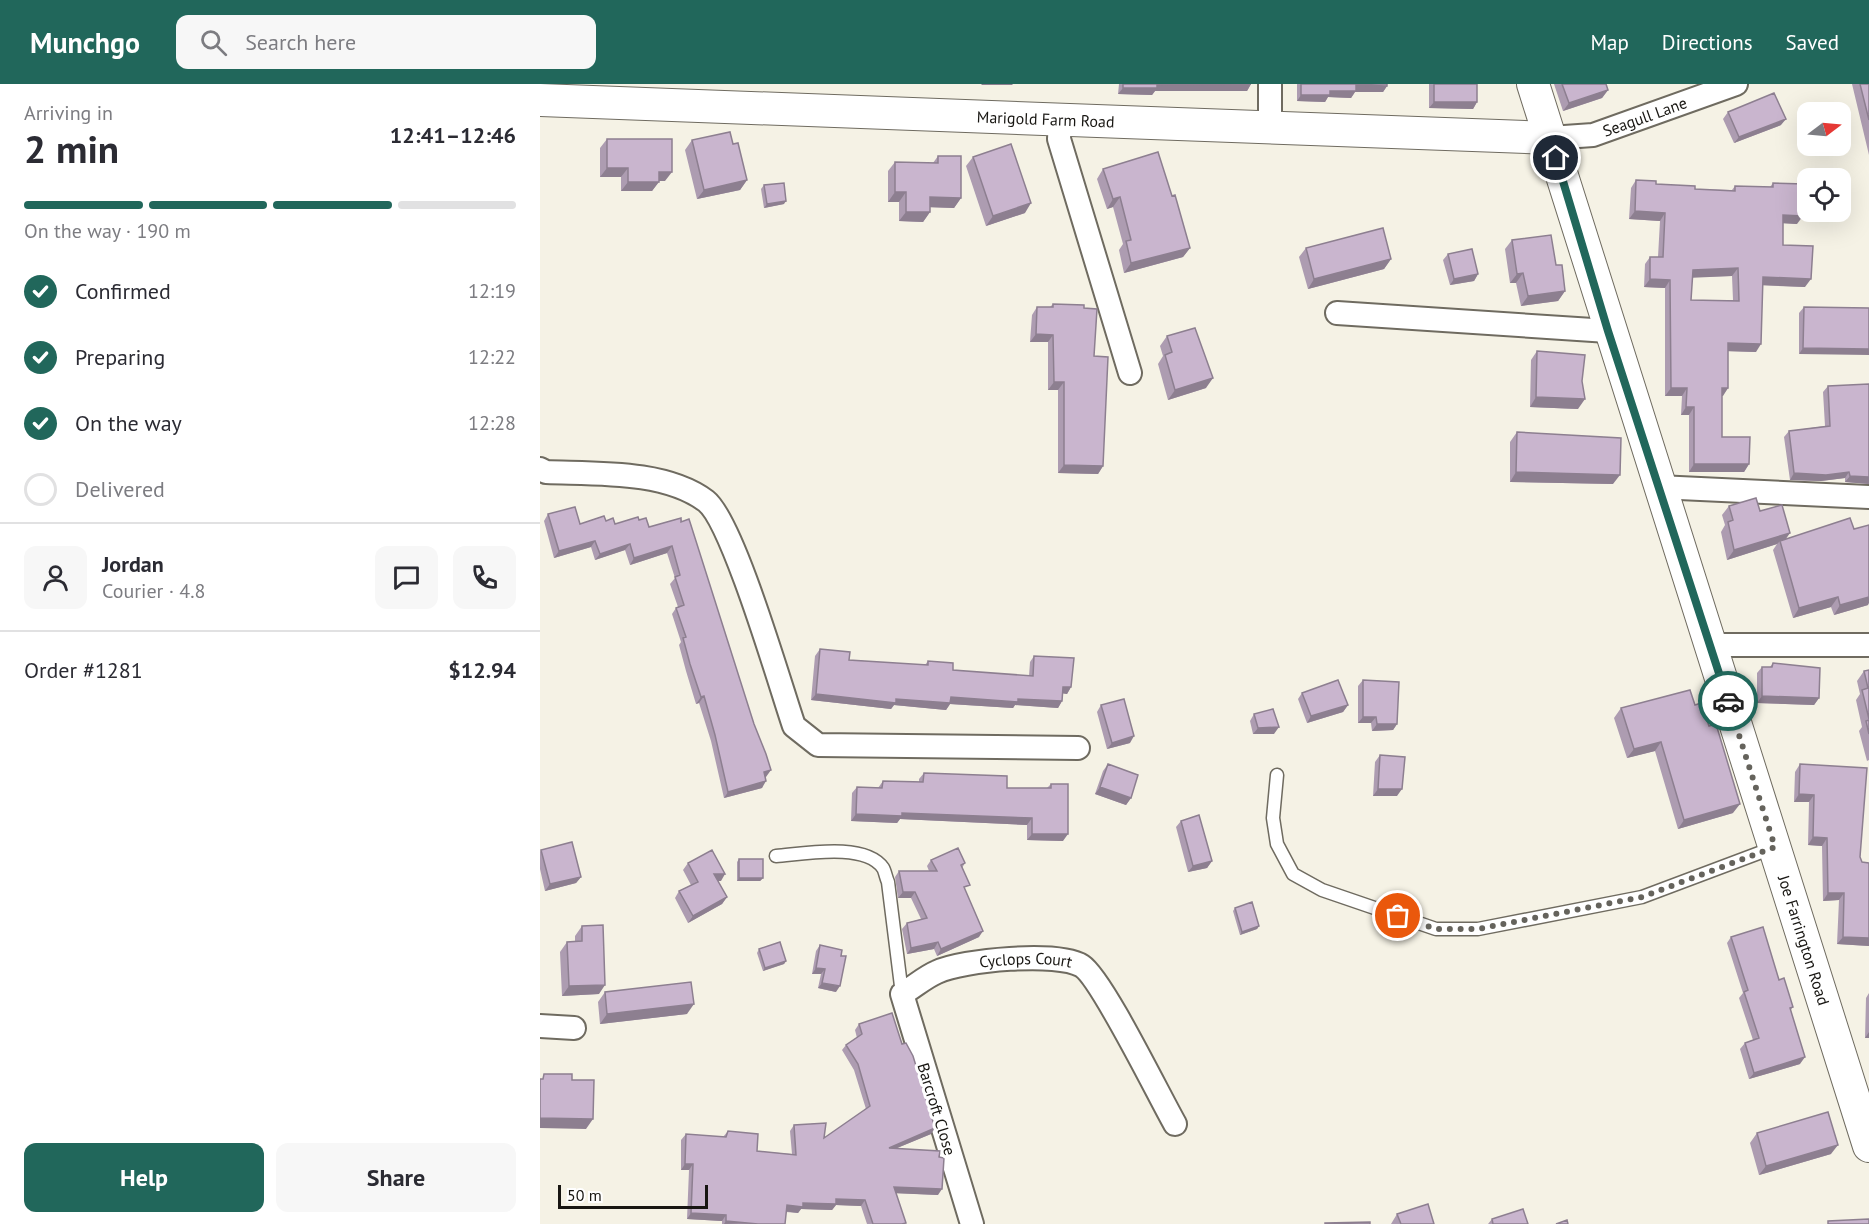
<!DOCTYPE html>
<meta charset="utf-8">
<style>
body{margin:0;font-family:"PT Sans",sans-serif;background:#f7f7f7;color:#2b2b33;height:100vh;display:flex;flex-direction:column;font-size:22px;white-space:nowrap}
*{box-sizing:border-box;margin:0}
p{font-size:20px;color:#7c7c81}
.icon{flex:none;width:33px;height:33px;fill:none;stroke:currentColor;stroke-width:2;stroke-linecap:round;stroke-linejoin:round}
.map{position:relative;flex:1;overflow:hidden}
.side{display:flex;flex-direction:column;background:#fff;width:540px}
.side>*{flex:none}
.needle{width:39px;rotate:74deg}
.buttons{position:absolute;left:1257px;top:18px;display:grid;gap:12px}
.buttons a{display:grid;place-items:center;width:54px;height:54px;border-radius:12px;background:#fff;box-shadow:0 6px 24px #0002;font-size:30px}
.scale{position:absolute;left:18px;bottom:15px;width:150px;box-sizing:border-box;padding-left:6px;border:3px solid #181612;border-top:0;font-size:16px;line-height:21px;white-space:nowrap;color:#181612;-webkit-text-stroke:4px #fff;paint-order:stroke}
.pin{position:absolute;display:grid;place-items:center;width:51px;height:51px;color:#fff;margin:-26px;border:3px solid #fff;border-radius:50%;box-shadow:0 2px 6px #0007}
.courier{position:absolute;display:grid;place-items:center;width:60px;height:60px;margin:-30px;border:4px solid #21675b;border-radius:50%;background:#fff;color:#222;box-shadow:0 2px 8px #0007}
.summary em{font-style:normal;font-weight:600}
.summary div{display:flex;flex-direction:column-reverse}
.summary{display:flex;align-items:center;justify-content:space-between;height:102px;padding:0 24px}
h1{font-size:39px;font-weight:600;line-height:45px}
.bar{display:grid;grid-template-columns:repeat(4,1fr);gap:9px 6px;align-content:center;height:72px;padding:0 24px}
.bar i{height:8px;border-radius:4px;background:#e1e1e2}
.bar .current{background:#21675b}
.bar p{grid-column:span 4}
.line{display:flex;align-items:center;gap:15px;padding:0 24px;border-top:2px solid #e1e1e2}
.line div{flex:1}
.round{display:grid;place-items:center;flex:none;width:63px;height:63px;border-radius:12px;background:#f7f7f7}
ol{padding:0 24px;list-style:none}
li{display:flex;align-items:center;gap:18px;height:66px}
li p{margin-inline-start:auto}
li .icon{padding:6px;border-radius:50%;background:#21675b;color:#fff;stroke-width:4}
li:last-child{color:#7c7c81}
li i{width:33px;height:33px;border:3px solid #e1e1e2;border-radius:50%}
.button{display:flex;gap:12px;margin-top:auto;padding:12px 24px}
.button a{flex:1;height:69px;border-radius:12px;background:#21675b;color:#fff;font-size:24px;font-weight:600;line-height:69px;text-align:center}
.button a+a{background:#f7f7f7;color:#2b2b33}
header{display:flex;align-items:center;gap:36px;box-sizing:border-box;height:84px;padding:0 30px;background:#21675b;color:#fff}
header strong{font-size:28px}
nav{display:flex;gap:33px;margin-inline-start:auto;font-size:21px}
.search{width:420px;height:54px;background:#f7f7f7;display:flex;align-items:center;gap:15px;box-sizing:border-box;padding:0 21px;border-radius:12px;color:#7c7c81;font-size:22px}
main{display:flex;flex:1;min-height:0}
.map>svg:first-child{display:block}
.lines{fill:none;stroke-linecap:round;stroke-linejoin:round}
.lane-casing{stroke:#6f6b60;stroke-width:15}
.street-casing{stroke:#6f6b60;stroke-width:26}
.secondary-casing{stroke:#6f6b60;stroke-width:34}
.lane{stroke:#fff;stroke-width:12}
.street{stroke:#fff;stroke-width:22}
.secondary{stroke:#fff;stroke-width:32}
.wall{fill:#ad9cb1;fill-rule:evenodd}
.shaded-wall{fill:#8d7f90}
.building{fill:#c9b5ce;stroke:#8d7f90;stroke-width:1.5;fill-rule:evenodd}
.done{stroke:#65635c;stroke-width:6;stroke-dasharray:0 10.8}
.route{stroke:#21675b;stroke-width:8}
.labels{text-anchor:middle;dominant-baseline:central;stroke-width:6;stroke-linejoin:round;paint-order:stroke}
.street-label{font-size:16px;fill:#181612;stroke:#fff}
</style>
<header>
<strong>Munchgo</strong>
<div class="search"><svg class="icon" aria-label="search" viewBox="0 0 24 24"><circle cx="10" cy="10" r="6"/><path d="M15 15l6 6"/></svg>Search here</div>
<nav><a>Map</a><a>Directions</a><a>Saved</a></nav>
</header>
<main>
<section class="side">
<div class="summary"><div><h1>2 min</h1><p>Arriving in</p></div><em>12:41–12:46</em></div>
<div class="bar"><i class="current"></i><i class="current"></i><i class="current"></i><i></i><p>On the way · 190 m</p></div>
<ol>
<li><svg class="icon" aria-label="check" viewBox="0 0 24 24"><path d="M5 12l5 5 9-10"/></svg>Confirmed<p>12:19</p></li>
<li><svg class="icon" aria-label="check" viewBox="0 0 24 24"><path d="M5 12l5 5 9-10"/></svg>Preparing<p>12:22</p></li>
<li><svg class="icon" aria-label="check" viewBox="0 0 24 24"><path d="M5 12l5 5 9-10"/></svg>On the way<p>12:28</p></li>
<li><i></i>Delivered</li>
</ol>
<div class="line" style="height:108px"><a class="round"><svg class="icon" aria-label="person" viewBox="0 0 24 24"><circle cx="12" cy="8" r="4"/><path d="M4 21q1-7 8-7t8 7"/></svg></a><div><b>Jordan</b><p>Courier · 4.8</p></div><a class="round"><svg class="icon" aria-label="chat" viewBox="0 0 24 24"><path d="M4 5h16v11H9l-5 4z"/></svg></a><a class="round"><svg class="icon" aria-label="phone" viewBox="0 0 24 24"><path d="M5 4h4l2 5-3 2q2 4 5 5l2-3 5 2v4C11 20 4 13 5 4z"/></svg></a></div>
<div class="line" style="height:78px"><div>Order #1281</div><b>$12.94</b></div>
<div class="button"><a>Help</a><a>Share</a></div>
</section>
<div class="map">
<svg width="1329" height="1140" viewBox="0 0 1329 1140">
<rect width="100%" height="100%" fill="#f5f2e5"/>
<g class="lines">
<g class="lane-casing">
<path id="lane" d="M737,691L733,734L737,760L753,790L782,806L896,845H938L1102,813L1235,763
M236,772C263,770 325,758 343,784C345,787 346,794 348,798L362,910"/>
</g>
<g class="street-casing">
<g id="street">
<path d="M730,0V43"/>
<path d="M520,36L519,55L590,289"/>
<path id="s1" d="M1010,54L1053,51L1196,0"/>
<path d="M797,229L1068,247"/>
<path d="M0,385L6,388C55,390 125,386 166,417C193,438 240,601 254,642L278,661L538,664"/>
<path d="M1118,403L1329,413"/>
<path d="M1169,561H1329"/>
<path d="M0,942L34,944"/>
<path id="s2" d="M432,1140L362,910C374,903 385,893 397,888C422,876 518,867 542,882C562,895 619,1012 635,1040"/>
</g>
</g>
<g class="secondary-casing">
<g id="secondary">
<path id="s3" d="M993,0C1103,355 1218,708 1329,1062"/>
<path id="s4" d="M0,16L1010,54"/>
</g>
</g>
<use href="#lane" class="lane"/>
<use href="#street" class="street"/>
<use href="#secondary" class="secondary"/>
</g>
<path class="wall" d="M579,0H711L707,7H615L612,11L578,10Z
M757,0H847V2L843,8H815L811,14L788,13L785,18L757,17Z
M889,0H937V18L933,25L889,24Z
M1014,0H1066L1068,6L1062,14L1023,27Z
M1312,0H1329V71Z
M1188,28L1241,41L1194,59L1183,35Z
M67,55L125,97H119L112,107H81V93H60V64Z
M152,56L193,60L207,96L200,106L157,115L145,66Z
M398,72L421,114L414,124L390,123V128L383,138L359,137V118H348V87L355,78L393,79Z
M433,73L485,129L446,142L426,82Z
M563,85L632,112L650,164L643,173L584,189L579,166L583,160L573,123L567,125L557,95Z
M1096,96L1116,100L1155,105L1192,106L1195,102L1230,103L1233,99L1257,140L1243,139V161L1265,203L1222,201L1216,268L1188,267V304L1182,312V353L1209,380L1204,388H1149V331H1141L1142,312H1125V204L1104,203L1105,180L1110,173H1118L1120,137L1089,135L1091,104ZM1192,192L1193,216H1151L1152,193Z
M224,101L244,120L224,124L221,105Z
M972,156L1016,181L1025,207L1018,217L981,222L976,199H970L965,165Z
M766,164L851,175L844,185L768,205L759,173Z
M908,170L938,190L934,197L910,201L903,176Z
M513,220L544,224L554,272L563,382L558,390L518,389V306H508V258H490L492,231L497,223H510Z
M1264,223L1329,224L1259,270V229Z
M627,252L666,304L628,316L618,280L623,272L620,262Z
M997,267L1038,325L990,323L991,276Z
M1288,302L1329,400L1305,398V394L1281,397L1250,396L1244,353L1249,347L1285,342L1283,308Z
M977,348L1073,400L970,398V358Z
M1189,422L1220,427L1246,455L1328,521L1294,531L1291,523L1253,534L1233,466L1237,460L1187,476L1181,448L1185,441L1182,431Z
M8,430L40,440L66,437L75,440L99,436L109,443L141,434L226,693H225L222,704L184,714L171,657L159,619L156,620L146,587L139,561L141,558L132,530L136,524L138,523L130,500L135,494L127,469L90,481L85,466L55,476L51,463L14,474L4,437Z
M280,565L309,576L385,581L388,577L413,586L489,592L490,578L494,572L531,603L527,610L523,609L522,617L518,624L475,621L473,624L410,620L406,626L354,621L351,625L271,616L275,572Z
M1233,579L1279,614L1274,621L1217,619V589L1222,583H1230Z
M1329,586V676L1327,677L1319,647L1322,643L1316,616L1320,610L1317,597L1324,587Z
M823,596L857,640L853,646L832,647L831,639H818V602Z
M762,609L808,621L803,628L767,639L758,615Z
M561,621L590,659L567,665L557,628Z
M1155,621L1193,729L1138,745L1115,667L1087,674L1074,634L1081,624Z
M714,630L734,650H713L710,637Z
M840,671L857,712H833L835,678Z
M568,680L591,714L586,721L555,710L563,687Z
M1260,680L1320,773L1329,862L1297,860L1299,816L1283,817L1282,762L1268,761L1269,718H1254L1255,688Z
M384,689L467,704H507L511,700L523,757L487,756V741L360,735L357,739L311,737L312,709L317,703L338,704L343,697L379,698V695Z
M641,737L672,777L667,784L648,788L636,743Z
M1,766L41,793L36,799L5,807L0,785V768Z
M199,775L223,794L220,797H197V778Z
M391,776L425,779L422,784L425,807L439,853L397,872L394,865L367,870L362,845L367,839L381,835L371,814H358L355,793L359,787H389L387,782Z
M148,779L181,797H178L187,813L182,820L148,839L135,814L139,807L151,801L143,786Z
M695,824L719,842L717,845L700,851L693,827Z
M42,842L59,910L22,912L20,868L27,858H35V852Z
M1191,853L1239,896L1253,923L1250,927L1260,980L1209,995L1200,965L1205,959L1213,956L1199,914L1203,909L1187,859Z
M280,861L296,908L278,904L281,890H272L276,867Z
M219,865L246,877L244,880L223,887L217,869Z
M65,908L147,930L60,940L58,918Z
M1329,909V954H1325L1326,914Z
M319,940L391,1050L357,1064L398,1111L356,1109L365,1140H327L321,1122L296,1121L292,1126L261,1125L258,1129L246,1128L245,1140H182V1137L147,1135L149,1086H141V1056L146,1050L183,1053L188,1047L217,1067L252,1070L250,1047L254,1041L284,1054L326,1025L314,986L302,966L306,961L317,954L315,946Z
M1217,1049L1291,1070L1219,1091L1210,1059Z
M857,1130L894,1140H851Z
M952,1135L988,1140H948Z"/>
<path class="shaded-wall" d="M442,0H473L472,1H441Z
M711,0L707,7H615L612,11L578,10L583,4L617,1Z
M816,1L847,2L843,8H815L811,14L788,13L785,18L757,17L761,11L790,7Z
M1068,6L1062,14L1023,27L1029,19Z
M894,18H937L933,25L889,24Z
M1246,35L1241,41L1194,59L1199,53Z
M67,84H88L81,93H60Z
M119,88H132L125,97H112Z
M207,96L200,106L157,115L164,106Z
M88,98H119L112,107H81Z
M355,108H366L359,118H348Z
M390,113L421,114L414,124L383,123Z
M580,113L573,123L567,125L573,115Z
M246,117L244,120L224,124L227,120Z
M491,119L485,129L446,142L453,132Z
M1095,127L1125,129L1120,137L1089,135Z
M366,128H390L383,138L359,137Z
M1243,131L1263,132L1257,140L1238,139Z
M650,164L643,173L584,189L591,179Z
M851,175L844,185L768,205L774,195Z
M1198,184L1192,192L1147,194L1153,186Z
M983,189L976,199H970L977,190Z
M938,190L934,197L910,201L914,195Z
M1223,193L1271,195L1265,203L1217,201Z
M1110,195L1130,196L1125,204L1104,203Z
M1025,207L1018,217L981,222L988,212Z
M496,250L513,251L508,258H490Z
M1188,259L1221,260L1216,268L1182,267Z
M1263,264L1329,265V271L1259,270Z
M673,294L666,304L628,316L635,306Z
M514,298H524L518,306H508Z
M1131,304H1147L1142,312H1125Z
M1182,304H1188L1183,312H1176Z
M996,313L1045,315L1038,325L990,323Z
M1146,323H1154L1149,331H1141Z
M1154,380H1209L1204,388H1149Z
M524,381L563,382L558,390L518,389Z
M976,388L1080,391L1073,400L970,398Z
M1309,388L1305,394L1281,397L1250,396L1254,389Z
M1310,392L1329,393V400L1305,398Z
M1250,449L1243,459L1240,457L1237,460L1187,476L1194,466Z
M55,457L51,463L14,474L19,467Z
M90,460L85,466L55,476L60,470Z
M132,462L127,469L90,481L94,474Z
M1298,513L1291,523L1253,534L1259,524Z
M1329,513V519L1328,521L1294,531L1300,521Z
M523,603H531L527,610L519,609Z
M276,610L356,615L411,613L478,615L522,617L518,624L475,621L473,624L410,620L406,626L354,621L351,625L271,616Z
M164,612L159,619L156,620L161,613Z
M1222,612L1279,614L1274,621L1217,619Z
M808,621L803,628L767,639L771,632Z
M823,633H836L831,639H818Z
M837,640H857L853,646L832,647Z
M739,643L734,650H713L718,644Z
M594,652L590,659L567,665L572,659Z
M1121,658L1115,667L1087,674L1094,665Z
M231,686L226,693L219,695L224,688Z
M226,697L222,704L184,714L188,708Z
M560,703L591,714L586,721L555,710Z
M838,705H862L857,712H833Z
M1259,710L1274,711L1269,718H1254Z
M1200,720L1193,729L1138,745L1144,736Z
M362,729L492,734L487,741L360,735L357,739L311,737L316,730Z
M492,750H528L523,757L487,756Z
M1273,753L1287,754L1282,762L1268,761Z
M672,777L667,784L648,788L653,782Z
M174,790H185L181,797H169Z
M41,793L36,799L5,807L10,800Z
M199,794H223L220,797H197Z
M363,808H375L371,814H358Z
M1288,809H1304L1299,816L1283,817Z
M187,813L182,820L148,839L153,832Z
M719,842L717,845L700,851L702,848Z
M443,847L439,853L397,872L401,865Z
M1303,853L1329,854V862L1297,860Z
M398,858L394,865L367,870L371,864Z
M246,877L244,880L223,887L225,884Z
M276,884L285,885L281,890H272Z
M282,899L300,902L296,908L278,904Z
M65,901L59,910L22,912L29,902Z
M154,920L147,930L60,940L67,930Z
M1329,948V954H1325Z
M1265,973L1260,980L1209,995L1214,989Z
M0,1034L53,1035L46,1045L0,1044Z
M395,1044L391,1050L345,1069L349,1064Z
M1298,1061L1291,1070L1219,1091L1226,1082Z
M145,1080H153L149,1086H141Z
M354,1103L402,1105L398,1111L350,1109Z
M296,1115L325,1116L321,1122L296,1121L292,1126L261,1125L258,1129L243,1127L247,1121Z
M151,1129L186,1131L182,1137L147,1135Z
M186,1137L218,1139L184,1140Z"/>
<path class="building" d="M583,0H711L617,1V4H583Z
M761,0H847V2L816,1V7H790V11H761Z
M894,0H937V18H894Z
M1022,0H1066L1068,6L1029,19Z
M1320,0H1329V36Z
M1234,9L1246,35L1199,53L1188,28Z
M190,48L193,60L198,59L207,96L164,106L152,56Z
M67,55H132V88H119V98H88V84H67Z
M471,60L491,119L453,132L433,73Z
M618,68L632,112L635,111L650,164L591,179L586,157L591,156L580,113L573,115L563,85Z
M398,72H421V114L390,113V128H366V108H355V78L398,79Z
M1096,96L1116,97V100L1155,102V105L1195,107V102L1233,103V99L1264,100L1263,132L1243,131V161L1273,162L1271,195L1223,193L1221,260L1188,259V304H1182V353H1210L1209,380H1154V323H1146L1147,304H1131L1130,196L1110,195V173H1123L1125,129L1095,127ZM1198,184L1199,217L1151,216L1153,186Z
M244,99L246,117L227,120L224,101Z
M843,144L851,175L774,195L766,164Z
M1011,151L1016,181H1022L1025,207L988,212L983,189L977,190L972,156Z
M932,165L938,190L914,195L908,170Z
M513,220L544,221V224L557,225L554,272L568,273L563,382L524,381V298H514L513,251L496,250L497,223H513Z
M1264,223L1329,224V265L1263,264Z
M655,244L673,294L635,306L625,271L632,268L627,252Z
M997,267L1045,271L1042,297L1045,315L996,313Z
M1329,300V393L1310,392L1309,388L1286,391L1254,389L1249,347L1290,342L1288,302Z
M977,348L1081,354L1080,391L976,388Z
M1216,414L1220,427L1242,421L1250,449L1194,466L1188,438L1193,436L1189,422Z
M35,423L40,440L64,432L66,437L73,434L75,440L98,433L99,436L106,434L109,443L141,434V438L149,435L214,640L226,670L231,686L224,688L226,697L188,708L175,651L164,612L161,613L150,580L143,554L146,553L136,524L144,521L135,493L140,491L132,462L94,474L90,460L60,470L55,457L19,467L8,430Z
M1310,434L1314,445L1329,441V513L1300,521L1298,513L1259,524L1240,457Z
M280,565L310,568L309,576L388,581V577L413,579V586L493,592L494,572L534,574L531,603H523L522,617L478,615V618L411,613L410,619L356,615V619L276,610Z
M1233,579L1280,584L1279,614L1222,612V583H1232Z
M1329,586V635L1322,606L1328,604L1324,587Z
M798,596L808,621L771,632L762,609Z
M823,596L859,598L857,640H837L836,633H823Z
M1150,606L1155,621L1161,619L1169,642L1176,640L1200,720L1144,736L1121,658L1094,665L1081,624Z
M584,615L594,652L572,659L561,621Z
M733,625L739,643L718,644L714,630Z
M1329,636V650L1326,637Z
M840,671L865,673L862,705H838Z
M568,680L598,691L591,714L560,703Z
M1260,680L1327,684L1320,773L1322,778L1329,779V854L1303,853L1304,809H1288L1287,754L1273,753L1274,711L1259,710Z
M384,689L467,692V704H511V700H528V750H492V734L362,729V732L316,730L317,703L342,704L343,697L383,698Z
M659,731L672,777L653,782L641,737Z
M32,758L41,793L10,800L1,766Z
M418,764L425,779L421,781L430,801L424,803L443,847L401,865L398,858L371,864L367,839L387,834L375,808H363L359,787H397L391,776Z
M172,766L185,790H174L187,813L153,832L139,807L158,798L148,779Z
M199,775H223V794H199Z
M712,818L719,842L702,848L695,824Z
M63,841L65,901L29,902L27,858L42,857V842Z
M1223,843L1239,896L1244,894L1253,923L1250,924L1265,973L1214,989L1205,959L1219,954L1204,908L1208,906L1191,853Z
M240,858L246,877L225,884L219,865Z
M280,861L302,866L301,872H306L300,902L282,899L285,885L276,884Z
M151,898L154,920L67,930L65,908Z
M352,929L362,960L366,959L373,972L395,1044L349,1064L400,1067L399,1073L404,1074L402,1105L354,1103L366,1139L362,1140H333L325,1116L296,1115V1120L263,1119V1123L247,1121L245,1140H218L186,1137V1131L151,1129L153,1080H145L146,1050L186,1053L188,1047L218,1050L217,1067L256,1071L254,1041L286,1039L284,1054L330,1022L318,980L306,961L322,950L319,940Z
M4,990H32V996H54L53,1035L0,1034V995H3Z
M1288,1028L1298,1061L1226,1082L1217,1049Z
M888,1120L894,1140H861L857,1130Z
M983,1125L988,1140H953L952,1135Z
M1329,1135V1140H1288V1137Z
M1027,1136L1028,1140H1016Z
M830,1138V1140H785V1139Z"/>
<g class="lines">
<path class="done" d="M858,832L896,845H938L1102,813L1235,763L1188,617"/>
<path class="route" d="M1016,74L1068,247L1188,617"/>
</g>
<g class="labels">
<g class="street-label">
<text stroke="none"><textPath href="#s1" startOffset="98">Seagull Lane</textPath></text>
<text stroke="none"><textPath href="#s4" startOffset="506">Marigold Farm Road</textPath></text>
<text stroke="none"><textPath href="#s3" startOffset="898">Joe Farrington Road</textPath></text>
<text stroke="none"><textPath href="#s2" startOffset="372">Cyclops Court</textPath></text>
<text transform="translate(397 1025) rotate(73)">Barcroft Close</text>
</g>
</g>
</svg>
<div class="buttons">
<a><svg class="needle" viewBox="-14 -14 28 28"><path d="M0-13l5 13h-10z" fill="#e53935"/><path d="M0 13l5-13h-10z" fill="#7c7c81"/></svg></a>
<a><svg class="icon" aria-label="locate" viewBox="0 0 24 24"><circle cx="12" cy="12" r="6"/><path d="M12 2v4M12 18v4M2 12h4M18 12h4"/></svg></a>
</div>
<div class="scale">50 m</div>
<div class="pin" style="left:858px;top:832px;background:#ea580c"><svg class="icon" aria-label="bag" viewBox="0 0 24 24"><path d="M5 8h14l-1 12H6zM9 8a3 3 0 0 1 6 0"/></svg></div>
<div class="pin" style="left:1016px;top:74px;background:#1f2937"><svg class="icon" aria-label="home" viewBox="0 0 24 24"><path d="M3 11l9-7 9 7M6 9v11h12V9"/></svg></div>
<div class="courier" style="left:1188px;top:617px"><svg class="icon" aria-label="car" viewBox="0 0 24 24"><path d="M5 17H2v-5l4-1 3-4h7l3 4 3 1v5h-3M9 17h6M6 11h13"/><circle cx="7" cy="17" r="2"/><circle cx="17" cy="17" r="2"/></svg></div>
</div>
</main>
